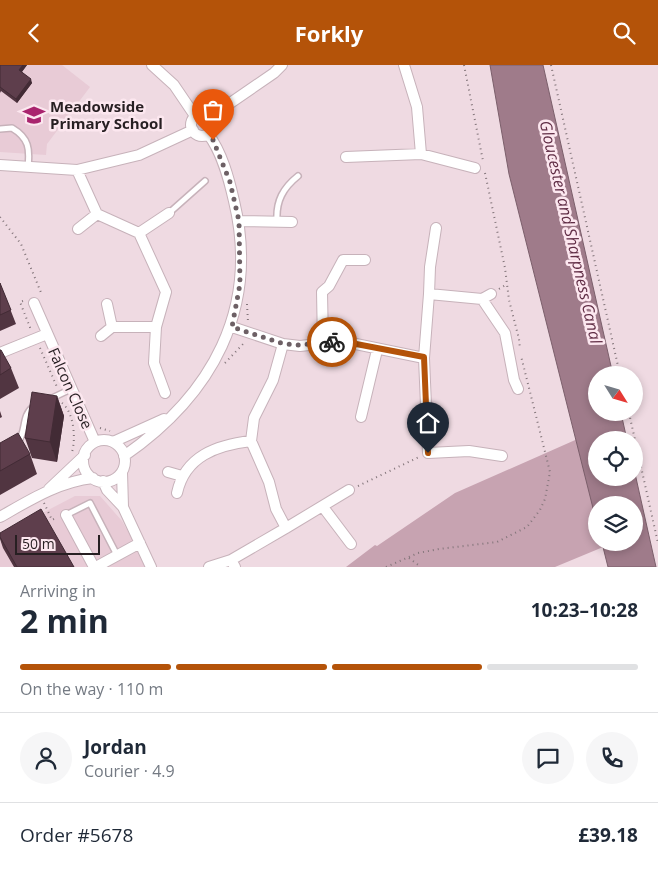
<!DOCTYPE html>
<meta charset="utf-8">
<style>
body{margin:0;font-family:"Open Sans",sans-serif;background:#f6f6f7;color:#1f2937;height:100vh;display:flex;flex-direction:column;font-size:19px;white-space:nowrap}
*{box-sizing:border-box;margin:0}
p{font-size:16px;color:#747a83}
.icon{flex:none;width:28px;height:28px;fill:none;stroke:currentColor;stroke-width:2;stroke-linecap:round;stroke-linejoin:round}
.map{position:relative;height:502px;overflow:hidden}
.sheet{display:flex;flex-direction:column;background:#fff;flex:1}
.sheet>*{flex:none}
.needle{width:32px;rotate:127deg}
.controls{position:absolute;left:588px;top:301px;display:grid;gap:10px}
.controls a{display:grid;place-items:center;width:55px;height:55px;border-radius:50%;background:#fff;box-shadow:0 2px 8px #0003;font-size:25px}
.scale{position:absolute;left:15px;bottom:12px;width:85px;box-sizing:border-box;padding-left:5px;border:2px solid #271f22;border-top:0;font-size:14px;line-height:18px;white-space:nowrap;color:#271f22;-webkit-text-stroke:4px #fce7ef;paint-order:stroke}
.pin{position:absolute;display:grid;place-items:center;width:42px;height:42px;color:#fff;margin:-51px -21px;border-radius:50% 50% 50% 0;rotate:-45deg;box-shadow:0 0 5px #0007}
.pin .icon{rotate:45deg}
.courier{position:absolute;display:grid;place-items:center;width:50px;height:50px;margin:-25px;border:4px solid #b45309;border-radius:50%;background:#fff;color:#222;box-shadow:0 1px 6px #0007}
.summary em{font-style:normal;font-weight:700}
.summary div{display:flex;flex-direction:column-reverse}
.summary{display:flex;align-items:center;justify-content:space-between;height:85px;padding:0 20px}
h1{font-size:32px;font-weight:700;line-height:38px}
.bar{display:grid;grid-template-columns:repeat(4,1fr);gap:8px 5px;align-content:center;height:60px;padding:0 20px}
.bar i{height:6px;border-radius:4px;background:#e0e1e3}
.bar .selected{background:#b45309}
.bar p{grid-column:span 4}
.line{display:flex;align-items:center;gap:12px;padding:0 20px;border-top:1px solid #e0e1e3}
.line div{flex:1}
.round{display:grid;place-items:center;flex:none;width:52px;height:52px;border-radius:26px;background:#f6f6f7}
header{display:flex;justify-content:space-between;align-items:center;height:65px;padding:0 20px;background:#b45309;color:#fff;font-size:22px;font-weight:700}
.map>svg:first-child{display:block}
.built{fill:#e8cbd6}
.green{fill:#c7a3b1}
.water{fill:#9f7b8a;stroke:#7b5f6b}
.lines{fill:none;stroke-linecap:round;stroke-linejoin:round}
.service-casing{stroke:#c7b2ba;stroke-width:8}
.minor-casing{stroke:#c7b2ba;stroke-width:12}
.path{stroke:#83757a;stroke-width:2;stroke-dasharray:1 4;stroke-linecap:butt}
.service{stroke:#fff;stroke-width:5}
.minor{stroke:#fff;stroke-width:10}
.wall{fill:#513541}
.shaded-wall{fill:#422b35}
.building{fill:#5e3e4c;stroke:#422b35}
.done{stroke:#6d6065;stroke-width:5;stroke-dasharray:0 9}
.route{stroke:#b45309;stroke-width:6}
.labels{text-anchor:middle;dominant-baseline:central;stroke-width:5;stroke-linejoin:round;paint-order:stroke}
.poi-label{font-size:15px;font-weight:bold;fill:#271f22;stroke:#fce7ef;text-anchor:start}
.street-label{font-size:15px;fill:#271f22;stroke:#fce7ef}
.water-label{font-size:16px;font-style:italic;fill:#602d45;stroke:#fce7ef}
</style>
<header><svg class="icon" aria-label="back" viewBox="0 0 24 24"><path d="M15 5l-7 7 7 7"/></svg>Forkly<svg class="icon" aria-label="search" viewBox="0 0 24 24"><circle cx="10" cy="10" r="6"/><path d="M15 15l6 6"/></svg></header>
<div class="map">
<svg width="658" height="502" viewBox="0 0 658 502">
<rect width="100%" height="100%" fill="#efdae2"/>
<path class="built" d="M0,0H62L90,22L47,79L46,90L0,87Z
M75,431H100L122,456L148,502H0V477L31,454Z"/>
<path class="green" d="M582,372L596,440V478H608V480L555,502H346L375,480L377,481L455,428Z"/>
<path class="water" d="M490,0H543L613,310H596V348H621L627,375H596V412H634V404L656,502H608L602,478H634V440H596V455L509,109Z"/>
<g class="lines">
<g class="service-casing">
<path id="service" d="M0,64L12,63C29,73 30,84 28,102
M169,148L205,116
M277,155C276,136 283,123 298,111
M50,334L71,324
M17,379C27,367 21,351 33,342
M66,450L90,438L117,490"/>
</g>
<g class="minor-casing">
<path id="minor" d="M152,0L174,20L195,51
M191 60a11 11 0 1 1 22 0a11 11 0 1 1-22 0Z
M210,52L274,8L282,0
M421,89L475,103
M346,92L421,89L417,42L404,0
M0,100L77,105L139,90L193,65
M77,105L97,149L139,168L169,148
M239,156L292,157
M78,164L97,149
M139,168L166,227L156,262L154,298L165,328
M429,229L430,202L436,163
M482,234L505,268L514,315L518,324
M34,238L95,377
M107,239L112,262H156
M232,262L283,279L300,281L335,277L351,278L424,293L429,229L482,234L491,229
M101,271L112,262
M323,278L322,227L329,221L343,195H365
M0,288L47,269
M424,293L428,388L469,386L502,391
M361,352L377,285
M83 396a21 21 0 1 1 42 0a21 21 0 1 1-42 0Z
M251,376L269,417L276,444L286,463L349,425
M113,377L164,354
M124,391C212,330 260,244 234,136C229,114 222,87 208,69
M122,407L123,442
M168,407L182,411
M103,416L107,425L123,442L151,502
M49,424L85,390
M177,428C185,391 217,380 251,376L254,353L273,315L283,279
M323,442L351,479
M66,450L94,502
M0,452C30,435 58,417 93,413
M96,502L140,478
M209,502L231,495
M235,502L231,495L286,463"/>
</g>
<path class="path" d="M464,0L483,96
M551,0L620,310
M485,108L505,203L509,235L519,274L520,284
M0,152L21,179L42,230
M499,224L507,219
M23,236L20,237L31,265
M247,239L248,257
M40,283L57,322
M225,298L244,278
M62,338C74,347 76,374 72,387
M629,348L658,478
M100,363L110,366
M358,421L419,392
M44,438L52,455L56,453
M409,493L421,502
M386,502L418,488L439,484L497,477L527,462L540,445L545,434L550,407L521,291"/>
<use href="#service" class="service"/>
<use href="#minor" class="minor"/>
</g>
<path class="wall" d="M0,0H27L22,7L32,18L17,38L1,26L0,28Z
M0,218L16,259L0,266Z
M0,285L11,303L19,323L0,334Z
M57,331L64,351L57,397L32,393L25,373Z
M0,346L2,352L0,353Z
M0,378L30,389L37,409L0,430Z
M0,468L74,502H14L3,483L0,474Z"/>
<path class="shaded-wall" d="M23,0H27L20,9L19,5Z
M31,14L32,18L17,38L16,34Z
M57,331L64,351L57,397L50,377Z"/>
<path class="building" d="M0,0H23L19,5L31,14L16,34L0,22Z
M0,218L11,245L0,250Z
M0,285H1L11,303L0,310Z
M32,327L57,331L50,377L25,373Z
M18,368L30,389L0,406V378Z
M41,444L74,502H17L0,472V468Z"/>
<g class="lines">
<path class="done" d="M213,75L230,117L239,156L240,219L232,262L284,279L300,280L332,277"/>
<path class="route" d="M332,277L351,278L424,292L428,388"/>
</g>
<defs>
<g id="school-bare" transform="scale(1.725)"><path d="M0-5L7-2L0 1L-7-2ZM-4 1L0 2.5L4 1V4Q0 6-4 4Z" fill="#a9246e" stroke="#fce7ef" stroke-width="2.5" paint-order="stroke"/></g>
</defs>
<g fill-rule="evenodd">
<use href="#school-bare" x="34" y="50"/>
</g>
<g class="labels">
<g class="poi-label">
<text x="50" y="41">Meadowside<tspan x="50" dy="17">Primary School</tspan></text>
</g>
<g class="street-label">
<text transform="translate(71 323) rotate(66)">Falcon Close</text>
</g>
<g class="water-label">
<text transform="translate(571 167) rotate(77)">Gloucester and Sharpness Canal</text>
</g>
</g>
</svg>
<div class="controls">
<a><svg class="needle" viewBox="-14 -14 28 28"><path d="M0-13l5 13h-10z" fill="#e53935"/><path d="M0 13l5-13h-10z" fill="#747a83"/></svg></a>
<a><svg class="icon" aria-label="locate" viewBox="0 0 24 24"><circle cx="12" cy="12" r="6"/><path d="M12 2v4M12 18v4M2 12h4M18 12h4"/></svg></a>
<a><svg class="icon" aria-label="layers" viewBox="0 0 24 24"><path d="M12 4l9 5-9 5-9-5zM3 14l9 5 9-5"/></svg></a>
</div>
<div class="scale">50 m</div>
<div class="pin" style="left:213px;top:75px;background:#ea580c"><svg class="icon" aria-label="bag" viewBox="0 0 24 24"><path d="M5 8h14l-1 12H6zM9 8a3 3 0 0 1 6 0"/></svg></div>
<div class="pin" style="left:428px;top:388px;background:#1f2937"><svg class="icon" aria-label="home" viewBox="0 0 24 24"><path d="M3 11l9-7 9 7M6 9v11h12V9"/></svg></div>
<div class="courier" style="left:332px;top:277px"><svg class="icon" aria-label="bike" viewBox="0 0 24 24"><circle cx="6" cy="16" r="4"/><circle cx="18" cy="16" r="4"/><path d="M6 16l4-8h5l3 8M10 8l3 8H6M13 5h3"/></svg></div>
</div>
<section class="sheet">
<div class="summary"><div><h1>2 min</h1><p>Arriving in</p></div><em>10:23–10:28</em></div>
<div class="bar"><i class="selected"></i><i class="selected"></i><i class="selected"></i><i></i><p>On the way · 110 m</p></div>
<div class="line" style="height:90px"><a class="round"><svg class="icon" aria-label="person" viewBox="0 0 24 24"><circle cx="12" cy="8" r="4"/><path d="M4 21q1-7 8-7t8 7"/></svg></a><div><b>Jordan</b><p>Courier · 4.9</p></div><a class="round"><svg class="icon" aria-label="chat" viewBox="0 0 24 24"><path d="M4 5h16v11H9l-5 4z"/></svg></a><a class="round"><svg class="icon" aria-label="phone" viewBox="0 0 24 24"><path d="M5 4h4l2 5-3 2q2 4 5 5l2-3 5 2v4C11 20 4 13 5 4z"/></svg></a></div>
<div class="line" style="height:65px"><div>Order #5678</div><b>£39.18</b></div>
</section>
